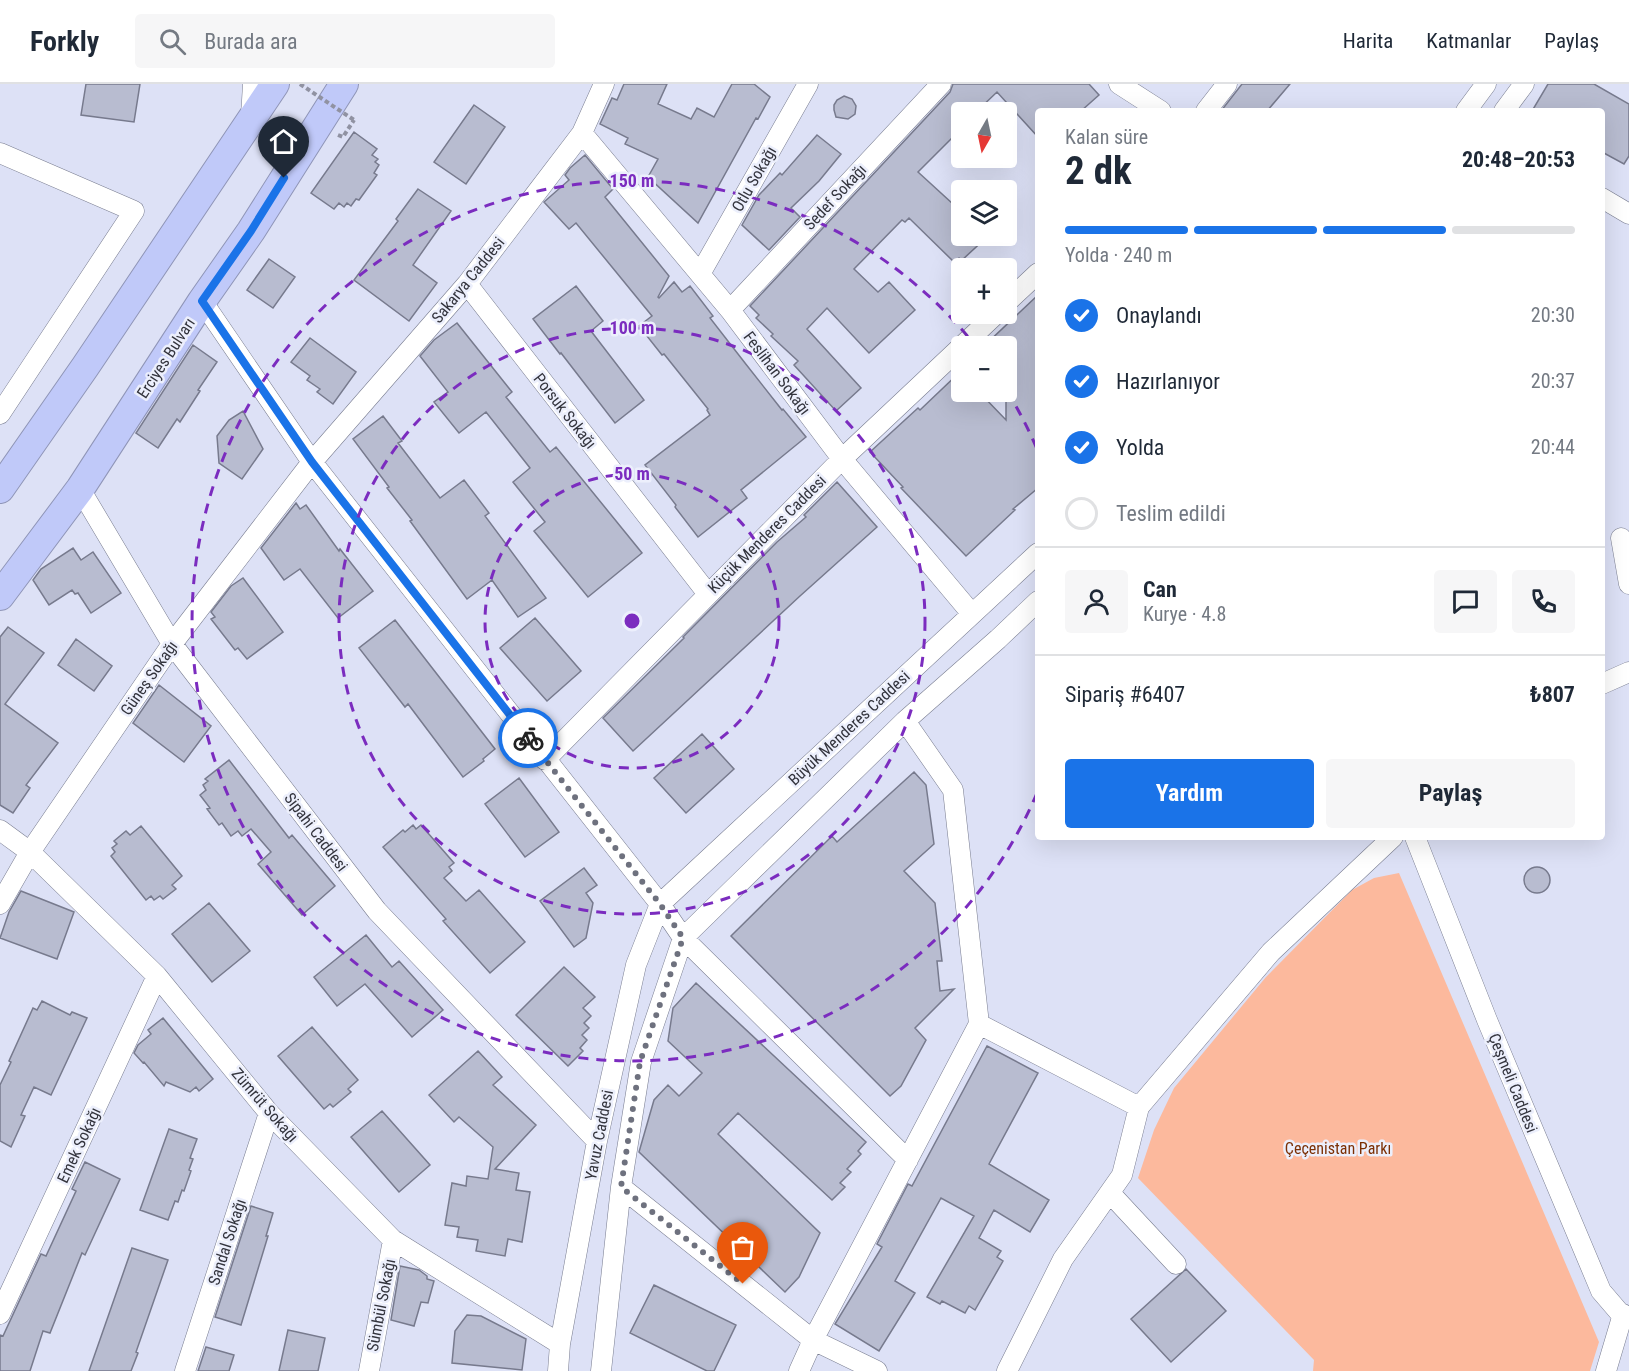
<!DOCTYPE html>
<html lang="tr">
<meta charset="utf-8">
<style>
body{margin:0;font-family:"Roboto Condensed",sans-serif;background:#f6f6f7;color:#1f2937;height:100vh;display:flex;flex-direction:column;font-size:22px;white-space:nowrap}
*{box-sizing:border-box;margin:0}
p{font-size:20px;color:#747a83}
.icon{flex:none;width:33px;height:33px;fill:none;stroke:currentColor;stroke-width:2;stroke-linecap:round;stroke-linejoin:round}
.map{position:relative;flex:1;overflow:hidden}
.panel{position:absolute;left:1035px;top:24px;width:570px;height:732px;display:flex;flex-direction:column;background:#fff;border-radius:6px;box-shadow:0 6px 24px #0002}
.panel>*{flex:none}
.needle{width:39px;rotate:189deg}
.tools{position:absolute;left:951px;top:18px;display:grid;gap:12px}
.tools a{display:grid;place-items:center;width:66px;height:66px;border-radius:6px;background:#fff;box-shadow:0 6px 24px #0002;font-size:30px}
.pin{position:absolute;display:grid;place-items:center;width:51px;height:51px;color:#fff;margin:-62px -26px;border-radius:50% 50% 50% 0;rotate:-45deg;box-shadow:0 0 6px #0007}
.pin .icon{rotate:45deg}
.courier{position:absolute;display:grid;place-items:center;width:60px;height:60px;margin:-30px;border:4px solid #1a73e8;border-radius:50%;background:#fff;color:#222;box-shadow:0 2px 8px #0007}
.headline em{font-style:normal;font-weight:700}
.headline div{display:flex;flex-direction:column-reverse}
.headline{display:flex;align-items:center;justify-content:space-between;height:102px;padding:0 30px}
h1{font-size:39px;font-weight:700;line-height:45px}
.bar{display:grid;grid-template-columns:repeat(4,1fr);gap:9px 6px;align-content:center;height:72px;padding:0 30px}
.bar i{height:8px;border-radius:4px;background:#e0e1e3}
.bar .current{background:#1a73e8}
.bar p{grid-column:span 4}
.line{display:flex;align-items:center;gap:15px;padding:0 30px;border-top:2px solid #e0e1e3}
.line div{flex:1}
.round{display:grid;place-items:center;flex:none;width:63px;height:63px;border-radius:6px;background:#f6f6f7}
ol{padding:0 30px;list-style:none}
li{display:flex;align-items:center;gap:18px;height:66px}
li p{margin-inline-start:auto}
li .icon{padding:6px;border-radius:50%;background:#1a73e8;color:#fff;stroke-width:4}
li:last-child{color:#747a83}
li i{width:33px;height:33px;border:3px solid #e0e1e3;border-radius:50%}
.cta{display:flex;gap:12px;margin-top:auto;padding:12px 30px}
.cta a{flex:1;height:69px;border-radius:6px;background:#1a73e8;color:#fff;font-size:24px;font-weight:700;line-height:69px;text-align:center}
.cta a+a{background:#f6f6f7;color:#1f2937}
header{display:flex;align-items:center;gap:36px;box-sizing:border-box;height:84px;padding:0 30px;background:#fff;border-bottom:2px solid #e0e1e3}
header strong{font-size:28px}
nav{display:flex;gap:33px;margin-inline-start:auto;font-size:21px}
.search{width:420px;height:54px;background:#f6f6f7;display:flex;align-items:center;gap:15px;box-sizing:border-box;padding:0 21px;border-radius:6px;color:#747a83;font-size:22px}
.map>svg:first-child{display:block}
.green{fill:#fcb99d}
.building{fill:#b8bcd0;stroke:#777a8d;stroke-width:1.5}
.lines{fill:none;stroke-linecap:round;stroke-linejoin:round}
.minor-casing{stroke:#797d90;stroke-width:21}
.highway-casing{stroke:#8f95b7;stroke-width:30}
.path{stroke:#9092a2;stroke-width:4;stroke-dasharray:4.5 3;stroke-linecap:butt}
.minor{stroke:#fff;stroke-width:20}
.highway{stroke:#c0c9f9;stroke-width:28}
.path-bridge{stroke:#9092a2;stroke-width:4;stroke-dasharray:4.5 3;stroke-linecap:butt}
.done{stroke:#6e717e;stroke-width:6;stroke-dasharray:0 10.8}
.route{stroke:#1a73e8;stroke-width:8}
.ring{fill:none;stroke:#7b2cbf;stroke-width:3;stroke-dasharray:10 8}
.labels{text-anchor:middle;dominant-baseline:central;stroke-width:5;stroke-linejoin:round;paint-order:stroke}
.street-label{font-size:16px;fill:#33343d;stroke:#eceffc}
.park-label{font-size:16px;fill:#7c3005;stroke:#eceffc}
.centre{fill:#7b2cbf;stroke:#eceffc;stroke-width:3}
.ring-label{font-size:18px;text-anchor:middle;font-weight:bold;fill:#7b2cbf;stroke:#eceffc;stroke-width:5;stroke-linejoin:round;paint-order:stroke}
</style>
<header>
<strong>Forkly</strong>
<div class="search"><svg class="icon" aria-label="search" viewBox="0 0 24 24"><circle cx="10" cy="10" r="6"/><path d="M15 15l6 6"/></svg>Burada ara</div>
<nav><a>Harita</a><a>Katmanlar</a><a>Paylaş</a></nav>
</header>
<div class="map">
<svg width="1629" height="1287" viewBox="0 0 1629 1287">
<rect width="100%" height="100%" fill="#dde1f6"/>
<path class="green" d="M1399,789L1599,1258L1590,1287H1313L1314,1276L1138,1094L1154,1046L1174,1004L1266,893L1352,806L1374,794Z"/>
<path class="building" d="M86,0H140L134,38L81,31Z
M624,0H667L658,20L691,35L697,24L714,33L732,0H754L770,13L758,35L756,34L698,139L648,93L658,75L625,60L628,54L600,40L612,14L617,16Z
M953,0H1089L1099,11L1081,27H1038V53L997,8L976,28H962V44L918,88L953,120L962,112V152H988L961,177L959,174L954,178L909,134L905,138L902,136L854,185L878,208L889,198L915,226L869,269L827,224L807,245L861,304L836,327L794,281L798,277L771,252L773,250L756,234L759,231L750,222L950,8Z
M1242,0H1290L1267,27H1221Z
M1548,0H1594L1629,20V72L1624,80L1602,68V27H1532Z
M844,12L852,15L856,22L855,30L848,35L836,33L834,26V21L837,16Z
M474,21L505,43L466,100L434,78Z
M354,48L377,65L372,71L378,75L375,78L379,81L374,89L377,91L359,116L356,115L351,122L347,119L344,123L339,119L334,125L311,109Z
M817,51L841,70L819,97L791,124L800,133L769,166L742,141L759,111L780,89L782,91Z
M585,71L613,105L605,113L669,192L658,213L659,214L674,198L682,208L690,202L713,232L710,234L745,279L782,326L783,325L806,353L741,406L747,414L698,453L675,423L676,421L645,381L710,331L707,326L708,325L664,270L662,271L639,242L652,232L576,139L569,145L544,118L569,96L565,91L570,84Z
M418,105L451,127L413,181L437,199L409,237L354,196L398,137L396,135Z
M269,175L295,193L273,224L247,206Z
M576,202L603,237L591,247L644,316L615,339L561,269L560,270L533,235Z
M1038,211V404L1013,425L1015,426L966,472L901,404L903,403L870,368L918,324L920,326L962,286V308H979L1006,336V262H984Z
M457,239L512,308L506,313L550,368L556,363L642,469L588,513L534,447L545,438L513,398L530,384L486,328L459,349L434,318L448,308L420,272L434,256Z
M310,254L356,288L333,320L317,308L320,305L307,296L310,292L291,278Z
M193,261L217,278L198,306L200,307L180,338L177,335L158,364L136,349Z
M243,327L263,365L242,395L219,379L217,352L229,336Z
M383,332L402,357L398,359L440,414L464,396L489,429L485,432L546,514L518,533L492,496L467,515L410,437L412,436L387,404L389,403L353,355Z
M837,398L877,443L800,512L633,667L603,634L684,554L683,553L777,458L806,433L804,431Z
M296,419L300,425L306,421L339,467L340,465L373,507L338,534L300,485L284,496L261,464Z
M73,464L81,476L93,468L121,509L91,529L78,509L75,510L72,506L49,521L33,496L41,485Z
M243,494L283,548L247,575L238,564L235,566L211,535L215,533L211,528L231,502Z
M535,534L581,587L547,617L500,564Z
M395,536L495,665L483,675L484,677L463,693L408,620L405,623L359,564Z
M8,543L44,569L5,620L58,659L26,701L30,704L13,729L0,721V553Z
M76,555L112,582L94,607L58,581Z
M159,601L211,642L184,678L133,639Z
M702,650L734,685L686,729L654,694Z
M229,676L289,754L292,751L335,802L302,831L258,780L271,768L251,745L242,752L238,747L231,752L222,739L219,741L207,725L210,724L200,711L206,706L203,701L208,697L205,695Z
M914,688L926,701L934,760L904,787L935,819L942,877H937L940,907L954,905L915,944L926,956L901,1002L890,1012L731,852L832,752L837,758Z
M519,694L559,748L525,773L485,720Z
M413,741L416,745L421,741L454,779L449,783L452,787L444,794L466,817L479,806L525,858L490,889L443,837L446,835L383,763L403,746L405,748Z
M141,742L182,792L172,801L176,805L163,815L160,812L154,816L151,812L146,816L111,772L115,768L112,764L117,760L114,757L126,747L130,751Z
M1524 796a13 13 0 1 1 26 0a13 13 0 1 1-26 0Z
M584,784L597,801L586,809L593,819L586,854L574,863L540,817Z
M21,807L74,828L57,875L0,854L9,828Z
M209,819L250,867L212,898L172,850Z
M366,851L392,883L399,877L443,926L412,953L365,900L337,922L314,893Z
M564,883L595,913L583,924L591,932L584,939L589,944L582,951L587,956L580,964L583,967L568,982L516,931Z
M696,899L866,1058L858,1067L861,1070L847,1085L851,1088L840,1099L845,1103L832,1116L738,1029L718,1050L820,1149L799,1193L785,1208L639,1068L654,1016L668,1001L679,1012L702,989L668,957L673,924Z
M42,917L70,931L72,928L87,934L51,1011L34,1003L21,1031L25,1032L11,1063L0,1057V1001L11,978L9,977L33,924L37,926Z
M163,934L213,995L199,1007L196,1003L190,1008L166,998L164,1002L144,978L143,979L134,969L138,961L151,950L148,946Z
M312,943L358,996L348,1005L351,1008L333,1023L330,1020L324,1025L278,972Z
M987,962L1038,989L989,1080L1049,1116L1030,1148L994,1126L979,1154L1001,1167L997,1173L1003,1177L975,1226L969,1222L965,1229L942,1217L940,1220L927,1213L974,1132L941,1114L895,1197L915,1209L879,1267L835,1240L882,1163L877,1160L908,1100L912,1102Z
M478,967L502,993L493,1001L536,1041L495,1085L519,1089L516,1106L530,1108L522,1158L508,1155L505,1172L476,1167L478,1156L457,1153L459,1143L445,1141L452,1099L466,1102L467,1092L488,1095L493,1063L459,1033L454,1038L429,1011Z
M382,1027L430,1081L399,1108L351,1053Z
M169,1045L197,1055L190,1074L193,1075L189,1086L191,1087L184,1107L182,1106L178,1118L175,1117L168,1136L140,1126Z
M85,1078L120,1095L85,1171L82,1169L50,1249L43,1247L30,1287H0V1251L3,1252L41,1170L46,1172L76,1107L72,1105Z
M251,1122L273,1129L266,1152H268L241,1241L215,1233Z
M132,1164L168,1176L136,1268L138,1269L131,1287H89Z
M400,1182L419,1186L427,1192V1195L434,1197L428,1219L421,1218L414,1242L391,1236Z
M1186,1185L1226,1227L1171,1278L1131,1235Z
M654,1201L736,1241L714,1287H707L630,1249Z
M467,1231L481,1232L526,1255L522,1286L452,1279L455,1247Z
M288,1246L325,1254L318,1287H279Z
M206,1263L234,1271L229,1287H198Z"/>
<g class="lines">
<g class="minor-casing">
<path id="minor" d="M1119,0L1161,27
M1206,27L1227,0
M1466,27L1486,0
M1504,27L1524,0
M251,33L253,0
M582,49L730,226L842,375L972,530
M0,69L134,127L0,330
M1602,114L1629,130
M700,190L808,0
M467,200L708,510
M202,217L312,378L660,820L683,854L908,1076
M1006,219L1038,189
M730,226L941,0
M80,405L172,560L377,827L597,1057
M1621,454L1629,500
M1602,600L1629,588
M905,637L953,706L979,940L1139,1023
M545,676L842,375L996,230
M0,746L30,768L157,892L269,1029L393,1156L560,1260
M1415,753L1487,936L1601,1207L1619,1228L1629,1234
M0,820L30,768L172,560L312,378L467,200L582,49L604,0
M621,1103L813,1256L877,1287
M1110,1109L1176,1180
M0,1230L157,892
M185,1287L269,1029
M369,1287L393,1156
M558,1287L560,1260L597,1057L636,881L660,820L1038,469
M601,1287L621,1103L641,978L683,854L905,637L998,555L1038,517
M799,1287L813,1256L979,940
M1007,1287L1063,1175L1122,1091L1139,1023L1271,868L1393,753
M1606,1287L1623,1230"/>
</g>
<g class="highway-casing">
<path id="highway" d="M0,405L85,283L275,0
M0,512L80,405L202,217L251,147L344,0"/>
</g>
<path class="path" d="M338,51L343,53L354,36"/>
<use href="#minor" class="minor"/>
<use href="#highway" class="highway"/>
<path class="path-bridge" d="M300,0L354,36"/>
</g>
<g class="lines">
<path class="done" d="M528,654L660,820L683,854L640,978L621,1103L743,1200"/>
<path class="route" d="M284,94L251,147L202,217L312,378L528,654"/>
</g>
<g class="ring">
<circle cx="632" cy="537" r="147"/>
<circle cx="632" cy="537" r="293"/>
<path d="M1037 709A440 440 0 1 1 974 260M1007 307A440 440 0 0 1 1037 365"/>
</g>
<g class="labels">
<g class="street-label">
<text transform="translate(754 95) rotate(-60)">Otlu Sokağı</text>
<text transform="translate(835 113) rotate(-47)">Sedef Sokağı</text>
<text transform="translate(468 196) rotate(-51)">Sakarya Caddesi</text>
<text transform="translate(166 274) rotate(-57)">Erciyes Bulvarı</text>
<text transform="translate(777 289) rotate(53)">Feslihan Sokağı</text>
<text transform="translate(565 327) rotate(52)">Porsuk Sokağı</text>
<text transform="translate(767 450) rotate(-45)">Küçük Menderes Caddesi</text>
<text transform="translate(149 594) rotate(-55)">Güneş Sokağı</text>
<text transform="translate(849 644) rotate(-43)">Büyük Menderes Caddesi</text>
<text transform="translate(316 748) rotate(53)">Sipahi Caddesi</text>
<text transform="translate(1513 999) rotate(68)">Çeşmeli Caddesi</text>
<text transform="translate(265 1021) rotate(49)">Zümrüt Sokağı</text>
<text transform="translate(599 1051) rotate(-79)">Yavuz Caddesi</text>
<text transform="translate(79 1061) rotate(-65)">Emek Sokağı</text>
<text transform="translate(227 1158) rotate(-72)">Sandal Sokağı</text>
<text transform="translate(381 1221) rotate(-79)">Sümbül Sokağı</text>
</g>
<g class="park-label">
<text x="1338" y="1064">Çeçenistan Parkı</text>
</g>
</g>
<circle cx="632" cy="537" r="9" class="centre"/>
<g class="ring-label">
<text x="632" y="103">150 m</text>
<text x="632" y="250">100 m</text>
<text x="632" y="396">50 m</text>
</g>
</svg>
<div class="tools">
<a><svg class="needle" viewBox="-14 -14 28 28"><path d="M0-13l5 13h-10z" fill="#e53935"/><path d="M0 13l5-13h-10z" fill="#747a83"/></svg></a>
<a><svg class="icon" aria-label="layers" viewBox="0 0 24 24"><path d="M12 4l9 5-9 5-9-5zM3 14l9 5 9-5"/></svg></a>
<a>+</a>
<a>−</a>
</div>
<div class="pin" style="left:743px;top:1200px;background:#ea580c"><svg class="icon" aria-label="bag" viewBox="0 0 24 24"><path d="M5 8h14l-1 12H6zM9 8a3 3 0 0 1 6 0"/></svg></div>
<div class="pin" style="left:284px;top:94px;background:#1f2937"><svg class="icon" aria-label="home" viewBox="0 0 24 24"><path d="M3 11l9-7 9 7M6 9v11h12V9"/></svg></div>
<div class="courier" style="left:528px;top:654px"><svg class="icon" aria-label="bike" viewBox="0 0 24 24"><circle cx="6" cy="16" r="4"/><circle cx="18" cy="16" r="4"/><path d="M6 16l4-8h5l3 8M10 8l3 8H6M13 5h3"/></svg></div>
<section class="panel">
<div class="headline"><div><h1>2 dk</h1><p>Kalan süre</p></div><em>20:48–20:53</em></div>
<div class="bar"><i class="current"></i><i class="current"></i><i class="current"></i><i></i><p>Yolda · 240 m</p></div>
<ol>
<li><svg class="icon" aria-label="check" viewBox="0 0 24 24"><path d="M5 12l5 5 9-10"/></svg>Onaylandı<p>20:30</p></li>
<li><svg class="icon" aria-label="check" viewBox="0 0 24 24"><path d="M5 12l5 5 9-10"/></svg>Hazırlanıyor<p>20:37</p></li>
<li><svg class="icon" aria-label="check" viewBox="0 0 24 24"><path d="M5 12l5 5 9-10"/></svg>Yolda<p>20:44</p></li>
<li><i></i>Teslim edildi</li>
</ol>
<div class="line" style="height:108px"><a class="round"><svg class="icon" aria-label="person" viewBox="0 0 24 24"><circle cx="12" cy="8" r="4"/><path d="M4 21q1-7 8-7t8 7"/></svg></a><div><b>Can</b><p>Kurye · 4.8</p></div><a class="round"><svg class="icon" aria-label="chat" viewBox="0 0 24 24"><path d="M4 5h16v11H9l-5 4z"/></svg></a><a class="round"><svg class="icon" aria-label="phone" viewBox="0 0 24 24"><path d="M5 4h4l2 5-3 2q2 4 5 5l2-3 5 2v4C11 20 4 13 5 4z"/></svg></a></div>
<div class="line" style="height:78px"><div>Sipariş #6407</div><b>₺807</b></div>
<div class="cta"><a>Yardım</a><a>Paylaş</a></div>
</section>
</div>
